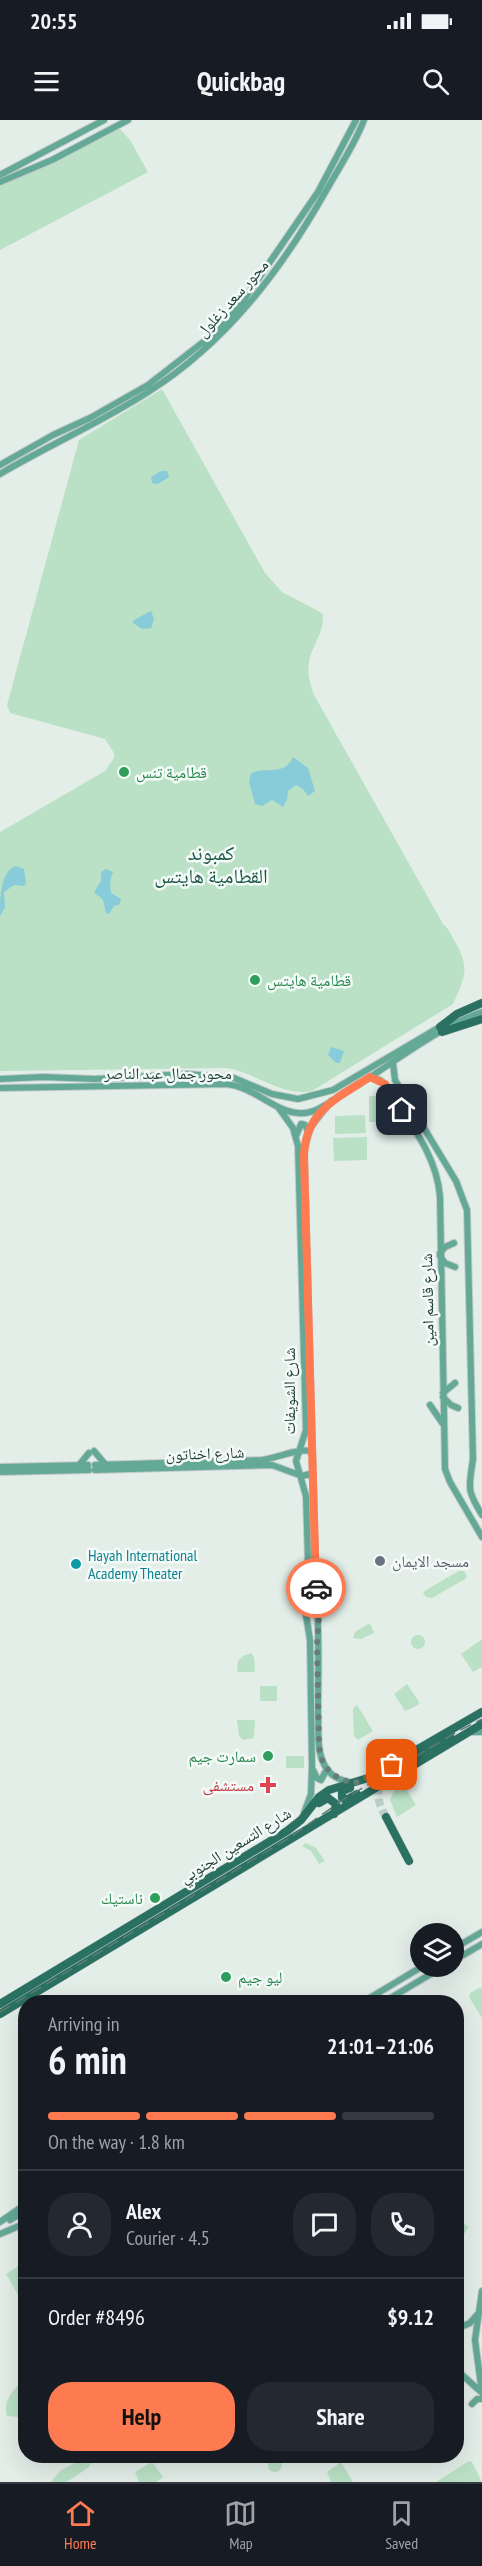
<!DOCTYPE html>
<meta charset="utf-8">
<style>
body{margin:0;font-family:"PT Sans Narrow","Noto Naskh Arabic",sans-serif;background:#242831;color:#f1f3f6;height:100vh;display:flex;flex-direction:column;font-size:22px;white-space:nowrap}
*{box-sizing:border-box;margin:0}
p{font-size:20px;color:#9ea1a6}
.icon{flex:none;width:33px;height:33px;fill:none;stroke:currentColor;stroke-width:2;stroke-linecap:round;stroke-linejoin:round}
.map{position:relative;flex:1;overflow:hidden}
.drawer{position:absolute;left:18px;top:1875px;width:446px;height:468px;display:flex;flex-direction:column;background:#171b24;border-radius:24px;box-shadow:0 6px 24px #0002}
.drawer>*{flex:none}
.buttons{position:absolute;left:410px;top:1803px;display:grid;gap:12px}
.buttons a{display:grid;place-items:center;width:54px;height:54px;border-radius:50%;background:#171b24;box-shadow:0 6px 24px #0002;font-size:30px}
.pin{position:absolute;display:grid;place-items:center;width:51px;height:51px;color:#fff;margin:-26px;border-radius:12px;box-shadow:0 3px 9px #0006}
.courier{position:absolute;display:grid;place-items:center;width:60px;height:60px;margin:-30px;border:4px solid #fe7b52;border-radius:50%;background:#fff;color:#222;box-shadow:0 2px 8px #0007}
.overview em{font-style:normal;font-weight:700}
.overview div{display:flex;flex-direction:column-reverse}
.overview{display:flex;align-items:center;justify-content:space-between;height:102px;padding:0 30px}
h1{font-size:39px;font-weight:700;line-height:45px}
.bar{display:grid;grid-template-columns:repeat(4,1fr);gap:9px 6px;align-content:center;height:72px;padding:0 30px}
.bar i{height:8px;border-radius:4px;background:#363941}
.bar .active{background:#fe7b52}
.bar p{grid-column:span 4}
.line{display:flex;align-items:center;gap:15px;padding:0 30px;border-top:2px solid #363941}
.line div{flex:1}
.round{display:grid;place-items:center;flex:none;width:63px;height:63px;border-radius:24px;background:#242831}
.action{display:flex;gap:12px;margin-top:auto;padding:12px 30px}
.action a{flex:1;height:69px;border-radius:24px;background:#fe7b52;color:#111;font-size:24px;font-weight:700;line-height:69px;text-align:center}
.action a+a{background:#242831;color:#f1f3f6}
.status{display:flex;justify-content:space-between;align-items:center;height:42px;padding:0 30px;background:#171b24;direction:ltr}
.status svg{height:16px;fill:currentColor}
header{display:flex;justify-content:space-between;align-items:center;height:78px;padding:0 30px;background:#171b24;font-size:27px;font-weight:700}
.menu{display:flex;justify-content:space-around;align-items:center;height:84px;border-top:2px solid #363941;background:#171b24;font-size:16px;color:#9ea1a6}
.menu a{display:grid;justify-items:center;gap:3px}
.menu .active{color:#fe7b52}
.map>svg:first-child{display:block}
.green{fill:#bae1c5}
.water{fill:#87ccd8}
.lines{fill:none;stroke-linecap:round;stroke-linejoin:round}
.highway-tunnel{stroke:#bcccc6;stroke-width:8;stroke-dasharray:8 4;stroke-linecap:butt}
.major-casing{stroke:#c1cac8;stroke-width:8}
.highway-casing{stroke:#c1cac8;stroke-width:9}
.major{stroke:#64a896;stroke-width:6}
.highway{stroke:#2a7162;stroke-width:8}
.rail{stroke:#5c7d74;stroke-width:1.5;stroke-dasharray:12 6;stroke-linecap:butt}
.done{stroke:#657e77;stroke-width:6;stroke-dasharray:0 10.8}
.route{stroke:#fe7b52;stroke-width:8}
.leisure-dot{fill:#2e9e5b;stroke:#f4faf7;stroke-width:2}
.worship-dot{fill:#6b7280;stroke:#f4faf7;stroke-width:2}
.culture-dot{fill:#0f9aa8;stroke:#f4faf7;stroke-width:2}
.health-dot{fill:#e0444e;stroke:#f4faf7;stroke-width:2}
.labels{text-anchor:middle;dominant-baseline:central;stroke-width:5;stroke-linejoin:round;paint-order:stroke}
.street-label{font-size:16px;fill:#214239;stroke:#f4faf7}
.leisure-label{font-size:16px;fill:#27864d;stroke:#f4faf7;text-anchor:start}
.culture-label{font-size:16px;fill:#0d838f;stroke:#f4faf7;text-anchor:start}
.worship-label{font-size:16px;fill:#5b616d;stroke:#f4faf7;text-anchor:start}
.health-label{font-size:16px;fill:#be3a42;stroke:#f4faf7;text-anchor:end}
.quarter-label{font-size:20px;fill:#1b5647;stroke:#f4faf7}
</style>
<div class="status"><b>20:55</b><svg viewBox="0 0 49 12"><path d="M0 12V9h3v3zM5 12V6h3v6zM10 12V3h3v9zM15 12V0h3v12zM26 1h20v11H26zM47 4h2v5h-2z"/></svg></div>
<header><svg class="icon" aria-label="menu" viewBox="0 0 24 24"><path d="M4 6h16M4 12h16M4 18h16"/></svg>Quickbag<svg class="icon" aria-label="search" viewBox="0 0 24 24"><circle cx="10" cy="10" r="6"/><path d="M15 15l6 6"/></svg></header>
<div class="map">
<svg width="482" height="2362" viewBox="0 0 482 2362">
<rect width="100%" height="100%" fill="#e3eee9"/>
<path class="green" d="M118,7L130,20L148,52L0,130V65Z
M162,269L265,453L282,472L322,493C327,508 311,527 309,542C307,554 310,564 314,575L443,804C448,808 451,814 454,820C470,848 466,855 453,884L312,971C280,977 256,952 226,948L0,951V712L105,651L114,638V633L105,619L10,593L7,585L79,320Z
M369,976H380V1002H369Z
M365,995L366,1013L335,1014V996Z
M367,1017V1040L334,1041L333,1018Z
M459,1451H464L467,1456L465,1459L432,1478L426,1477L423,1473L426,1470Z
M368,1504L371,1505L374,1513L361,1519L353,1518L355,1512Z
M411 1522a7 7 0 1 1 14 0a7 7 0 1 1-14 0Z
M482,1519V1547L473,1552L461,1534Z
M251,1533L254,1537L255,1552H237L238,1541L243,1536Z
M407,1564L419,1582L418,1585L405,1591L394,1574Z
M260,1566H277V1581H260Z
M357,1585L373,1611L358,1620L354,1616L353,1589Z
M237,1600H255L254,1618L243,1620L239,1616Z
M286,1636H304V1648H286Z
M403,1664L416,1685L397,1697L390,1680L394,1671Z
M306,1723L316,1728L325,1741L319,1744L311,1731L302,1726Z
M481,1867L482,1869V1898L469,1877L470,1873Z
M461,2104L467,2105L468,2108L456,2126V2107Z
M25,2142V2187L6,2154Z
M25,2260V2294L19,2297L7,2296C2,2282 14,2267 25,2260Z
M87,2336L91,2343L89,2347L67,2362H51L60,2351Z
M268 2345a7 7 0 1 1 14 0a7 7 0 1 1-14 0Z
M469,2341L472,2342L482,2362H436Z
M152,2342L163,2357L156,2362H139L135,2352Z
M341,2342L353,2362H331L327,2352Z"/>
<path class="water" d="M161,351H167L169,357L158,364L152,363L151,357Z
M151,491L154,499L151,508L142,509L133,503L134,500Z
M293,637L308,648L315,671L308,676L303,669L296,665L288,671L287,680L283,687L272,680L262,686L255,684L249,662L251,653C268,646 284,657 293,637Z
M16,746L24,749L26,763L24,766L14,765L4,772L5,787L0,796C0,779 0,751 16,746Z
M106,749L113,752L110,761L111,773L121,779L119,785L114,786L109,794L106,793L103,780L94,772L101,761V752Z
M331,927L344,931L340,943H336L328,935Z"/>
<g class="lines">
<path class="highway-tunnel" d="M386,1697C376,1680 374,1666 390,1654"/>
<g class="major-casing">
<path id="major" d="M0,55L104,0
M0,62L52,40L128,0
M0,345L53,315L90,298L148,265L220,209L239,187L318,72L356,0
M0,354C49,325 100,303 148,272C227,222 282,149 327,69C340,46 355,24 364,0
M393,943L395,960L456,1061L467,1090L473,1339C469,1368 466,1369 482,1395
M371,957L380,960L387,967C409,1002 437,1035 440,1077L445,1349L450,1362L482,1417
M0,959L43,957L95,959L188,954L234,958L272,974L298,979L333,970L443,905
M0,968L226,964C255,967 273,991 298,993C314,995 330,982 343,974C386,949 437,907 482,892
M331,981L310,1008L304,1031L316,1473C320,1512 318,1553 318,1592C319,1610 316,1631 325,1646C331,1657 340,1660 352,1663
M278,987L293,1008L298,1026L306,1310L296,1341L306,1376L309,1473L306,1495L310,1520L312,1646L311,1674L304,1693
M296,1016L301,1004L305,1005L308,1011
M440,1133L445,1127L454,1123
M440,1136L445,1143L455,1147
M443,1273L455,1263
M443,1277L451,1285L458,1288
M430,1285L443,1304
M94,1331L105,1344
M79,1345L89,1333
M95,1345L261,1340C275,1339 303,1326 312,1332
M0,1347L88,1345
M95,1350L272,1345L302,1356L313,1353
M0,1352L89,1350
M470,1612H482
M313,1650L317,1658L321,1660L327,1649
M453,1829L482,1812
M453,1841L482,1824
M363,1882L423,1846
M384,1882L444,1846
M10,2100L26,2091
M0,2102L26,2084
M0,2114L26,2103
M482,2171L475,2220L482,2273
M463,2206L470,2203L477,2195
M460,2253L480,2271
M472,2284L477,2279H482"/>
</g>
<g class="highway-casing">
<path id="highway" d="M440,907L457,894L482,883
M442,912L482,899
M390,1654L450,1616
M350,1668L342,1671V1678L346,1680L357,1674
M319,1683L328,1678L336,1684L334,1694
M386,1697L409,1741
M0,1884L287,1711L301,1700L319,1677L329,1670L368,1658L482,1592
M0,1894L482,1604"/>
</g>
<use href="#major" class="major"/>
<use href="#highway" class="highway"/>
<path class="rail" d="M0,1892L289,1718L344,1679L455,1613L482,1599"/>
</g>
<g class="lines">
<path class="done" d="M316,1468L319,1495L317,1524L319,1625C321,1648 333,1659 355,1663L392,1645"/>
<path class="route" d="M316,1468L304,1038C304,992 337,978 370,957L385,964L402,990"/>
</g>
<g class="leisure-dot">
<circle cx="124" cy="652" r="6"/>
<circle cx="255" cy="860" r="6"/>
<circle cx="268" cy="1636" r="6"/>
<circle cx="155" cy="1778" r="6"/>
<circle cx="226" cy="1857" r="6"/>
</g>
<circle class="worship-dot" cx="380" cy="1441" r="6"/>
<circle class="culture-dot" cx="76" cy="1444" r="6"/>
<path class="health-dot" d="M265 1656h6v6h6v6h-6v6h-6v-6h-6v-6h6z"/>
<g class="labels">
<g class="street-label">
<text transform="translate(232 178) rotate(-48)">محور سعد زغلول</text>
<text x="168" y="953">محور جمال عبد الناصر</text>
<text transform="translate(427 1180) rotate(-91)">شارع قاسم امين</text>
<text transform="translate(289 1271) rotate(-90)">شارع الشويفات</text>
<text transform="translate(205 1333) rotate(-2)">شارع اخناتون</text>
<text transform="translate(235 1725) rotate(-32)">شارع التسعين الجنوبي</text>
</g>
<g class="leisure-label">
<text x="136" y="652">قطامية تنس</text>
<text x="267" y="860">قطامية هايتس</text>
<text x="256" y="1636" text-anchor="end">سمارت جيم</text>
<text x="143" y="1778" text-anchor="end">ناستيك</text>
<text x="238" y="1857">ليو جيم</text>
</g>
<g class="culture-label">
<text x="88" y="1435">Hayah International<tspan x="88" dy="18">Academy Theater</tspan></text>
</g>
<g class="worship-label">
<text x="392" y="1441">مسجد الايمان</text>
</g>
<g class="health-label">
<text x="254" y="1665">مستشفى</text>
</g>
<g class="quarter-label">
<text x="211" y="733">كمبوند<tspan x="211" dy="23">القطامية هايتس</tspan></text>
</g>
</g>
</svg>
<div class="buttons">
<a><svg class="icon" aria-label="layers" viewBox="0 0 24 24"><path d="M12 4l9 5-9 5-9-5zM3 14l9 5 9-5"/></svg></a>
</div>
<div class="pin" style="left:392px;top:1645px;background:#ea580c"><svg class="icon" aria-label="bag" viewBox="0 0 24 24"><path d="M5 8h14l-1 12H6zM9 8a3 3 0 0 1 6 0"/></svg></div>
<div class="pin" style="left:402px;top:990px;background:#1f2937"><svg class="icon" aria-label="home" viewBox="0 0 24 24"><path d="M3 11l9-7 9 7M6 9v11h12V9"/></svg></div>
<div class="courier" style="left:316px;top:1468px"><svg class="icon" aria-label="car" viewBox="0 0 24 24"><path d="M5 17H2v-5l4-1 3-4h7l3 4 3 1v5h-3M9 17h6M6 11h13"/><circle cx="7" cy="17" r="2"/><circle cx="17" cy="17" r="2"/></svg></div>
<section class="drawer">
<div class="overview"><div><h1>6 min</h1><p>Arriving in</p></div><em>21:01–21:06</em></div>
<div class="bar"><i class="active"></i><i class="active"></i><i class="active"></i><i></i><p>On the way · 1.8 km</p></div>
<div class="line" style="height:108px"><a class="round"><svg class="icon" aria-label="person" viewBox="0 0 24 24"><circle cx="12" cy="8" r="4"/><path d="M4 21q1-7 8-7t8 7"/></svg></a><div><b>Alex</b><p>Courier · 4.5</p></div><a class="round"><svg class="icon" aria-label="chat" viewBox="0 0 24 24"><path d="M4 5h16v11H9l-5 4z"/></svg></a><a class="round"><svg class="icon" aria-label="phone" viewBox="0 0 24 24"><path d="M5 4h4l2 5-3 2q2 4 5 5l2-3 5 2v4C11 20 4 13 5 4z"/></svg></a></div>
<div class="line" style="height:78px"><div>Order #8496</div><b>$9.12</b></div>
<div class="action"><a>Help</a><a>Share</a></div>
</section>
</div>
<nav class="menu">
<a class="active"><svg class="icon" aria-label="home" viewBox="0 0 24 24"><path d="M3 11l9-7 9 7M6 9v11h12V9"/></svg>Home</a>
<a><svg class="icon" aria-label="map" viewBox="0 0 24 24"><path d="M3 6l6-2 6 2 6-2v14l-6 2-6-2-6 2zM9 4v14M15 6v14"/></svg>Map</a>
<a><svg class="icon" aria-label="saved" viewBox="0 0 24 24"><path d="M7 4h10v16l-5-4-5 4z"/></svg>Saved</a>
</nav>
